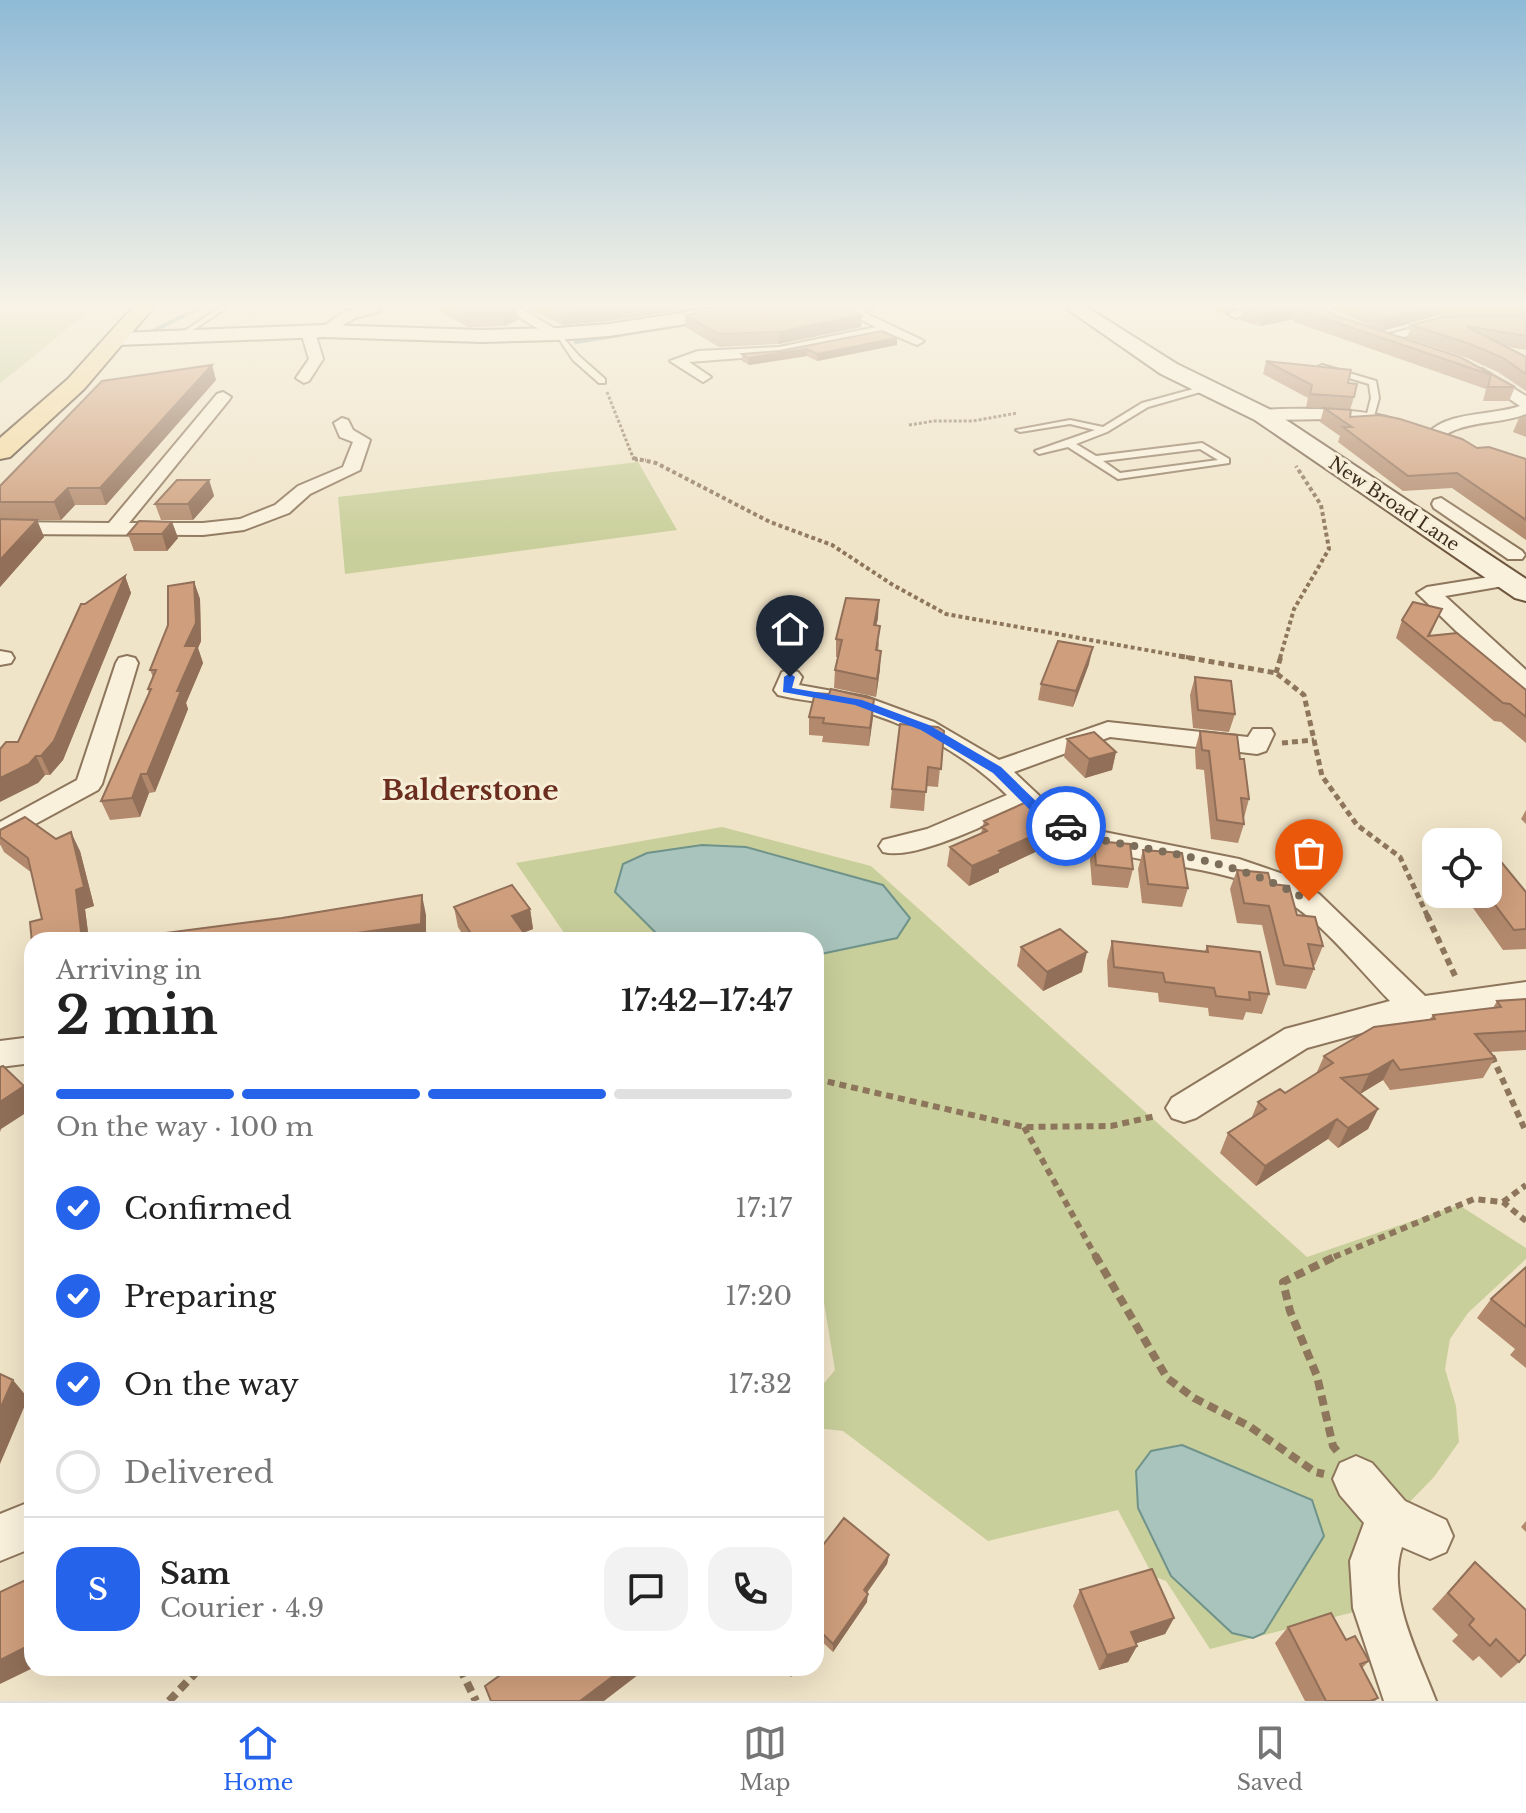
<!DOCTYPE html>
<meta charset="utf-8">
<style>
body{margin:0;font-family:"Libre Baskerville",serif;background:#f2f2f2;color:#222;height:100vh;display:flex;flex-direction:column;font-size:30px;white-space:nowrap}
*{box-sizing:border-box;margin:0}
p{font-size:26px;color:#767676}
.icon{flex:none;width:44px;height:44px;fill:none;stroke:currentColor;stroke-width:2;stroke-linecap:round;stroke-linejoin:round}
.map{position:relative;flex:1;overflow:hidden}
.panel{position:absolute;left:24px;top:932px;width:800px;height:744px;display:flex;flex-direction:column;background:#fff;border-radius:24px;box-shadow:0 8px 32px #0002}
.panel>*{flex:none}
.buttons{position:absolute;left:1422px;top:828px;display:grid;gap:16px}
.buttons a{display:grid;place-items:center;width:80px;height:80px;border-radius:16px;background:#fff;box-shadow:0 8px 32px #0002;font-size:40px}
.pin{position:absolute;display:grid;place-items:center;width:68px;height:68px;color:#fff;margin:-82px -34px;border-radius:50% 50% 50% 0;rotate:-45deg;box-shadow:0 0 8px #0007}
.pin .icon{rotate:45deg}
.courier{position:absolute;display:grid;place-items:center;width:80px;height:80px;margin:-40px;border:6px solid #2563eb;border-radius:50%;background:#fff;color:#222;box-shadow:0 2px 10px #0007}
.summary em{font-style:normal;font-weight:800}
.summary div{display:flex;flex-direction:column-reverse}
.summary{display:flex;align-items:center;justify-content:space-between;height:136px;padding:0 32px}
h1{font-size:52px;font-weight:800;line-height:60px}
.bar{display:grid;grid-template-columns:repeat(4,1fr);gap:12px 8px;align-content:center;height:96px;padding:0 32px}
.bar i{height:10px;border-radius:6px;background:#e0e0e0}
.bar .on{background:#2563eb}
.bar p{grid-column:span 4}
.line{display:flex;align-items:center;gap:20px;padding:0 32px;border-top:2px solid #e0e0e0}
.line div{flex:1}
.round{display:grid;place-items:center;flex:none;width:84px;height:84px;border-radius:24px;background:#f2f2f2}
ol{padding:0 32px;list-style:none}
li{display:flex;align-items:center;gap:24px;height:88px}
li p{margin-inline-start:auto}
li .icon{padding:8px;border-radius:50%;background:#2563eb;color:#fff;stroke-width:4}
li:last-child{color:#767676}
li i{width:44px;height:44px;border:4px solid #e0e0e0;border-radius:50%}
.menu{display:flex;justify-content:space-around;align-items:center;height:112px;border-top:2px solid #e0e0e0;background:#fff;font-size:22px;color:#767676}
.menu a{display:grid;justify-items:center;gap:4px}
.menu .on{color:#2563eb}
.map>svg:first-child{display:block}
.green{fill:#c9cf9b}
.water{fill:#a9c4bc;stroke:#6f938a;stroke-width:2}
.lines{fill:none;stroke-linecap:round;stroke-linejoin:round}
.stream{stroke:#6f938a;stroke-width:4}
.lane-casing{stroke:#8d765c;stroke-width:4}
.street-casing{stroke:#8d765c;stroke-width:4}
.secondary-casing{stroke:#6f573f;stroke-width:4}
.primary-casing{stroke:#5b4430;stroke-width:4}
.path-far4{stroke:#8d765c;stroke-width:3;stroke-dasharray:3 2;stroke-linecap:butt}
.path-far3{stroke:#8d765c;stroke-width:4;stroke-dasharray:4 3;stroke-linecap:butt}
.path-far2{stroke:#8d765c;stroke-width:5;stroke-dasharray:6 4;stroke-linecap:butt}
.path-far1{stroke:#8d765c;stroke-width:6;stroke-dasharray:7 5;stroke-linecap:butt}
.path{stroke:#8d765c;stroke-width:8;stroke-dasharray:10 6;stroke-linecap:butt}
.lane{fill:#faf1dc;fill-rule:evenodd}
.street{fill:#faf1dc;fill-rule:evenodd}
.secondary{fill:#faf1dc;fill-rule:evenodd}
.primary{fill:#f3d9a0;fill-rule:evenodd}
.wall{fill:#b2896c}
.shaded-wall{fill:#916f58}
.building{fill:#cf9f7d;stroke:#916f58;stroke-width:2}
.route{fill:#2563eb}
.done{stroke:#7c6e5b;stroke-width:8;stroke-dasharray:0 14.4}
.labels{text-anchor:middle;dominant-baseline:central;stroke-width:6;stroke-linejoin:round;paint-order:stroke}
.far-street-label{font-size:18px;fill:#3d2e20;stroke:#f7eed8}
.district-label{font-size:28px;font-weight:bold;fill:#6b2e1e;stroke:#f7eed8}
</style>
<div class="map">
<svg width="1526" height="1701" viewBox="0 0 1526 1701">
<rect width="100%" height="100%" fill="#f0e4c8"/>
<path class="green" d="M93,308L2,382L0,383V313Z
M638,462L677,530L345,574L338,497Z
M722,827L871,866L1307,1257L1459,1205L1526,1248V1259L1468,1313L1450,1339L1445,1369L1456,1406L1459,1442L1434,1477L1362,1551V1610L1210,1649L1166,1581L1153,1576L1118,1510L988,1541L843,1431L816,1428V1393L835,1370L821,1284L816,1279V940H569L516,863Z"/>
<path class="water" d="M702,845L746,847L883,885L910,918L897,938L816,955V940H663L615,892L623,864L647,853Z
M1182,1445L1312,1500L1324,1536L1264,1633L1253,1638L1232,1633L1171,1576L1138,1508L1136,1471L1151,1451Z"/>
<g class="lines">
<path class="stream" d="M149,333L199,308
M576,342L694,323"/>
<g class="lane-casing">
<path id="lane" d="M219,308H226L181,338H177V336Z
M864,308H875L854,314L851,312Z
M555,333H559L579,356L605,379V383H599L573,360Z
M1322,365L1376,381L1379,398L1373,420L1366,418L1371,398L1369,384L1319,369L1318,367Z
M1208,385H1211V389L1148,407L1107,432L1076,444L1096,456L1202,443L1229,459V463L1118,479L1068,447L1039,454L1035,451L1095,430L1070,424L1020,432L1016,430L1070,420L1103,427L1142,403ZM1200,449L1218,460L1120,473L1103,461Z"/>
</g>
<g class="street-casing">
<path id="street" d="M367,308L380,311L355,318L328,334L316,331L346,311Z
M504,308H520L564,334L552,337Z
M837,308H855L924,341L917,345L888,333L779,355L689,362L711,377L703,382L670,361L698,351L779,347L876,327Z
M1246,308H1273L1235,318L1228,314Z
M1445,319L1452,323L1450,326L1382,342L1375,338Z
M308,328L315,332L323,359L309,381L304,383L296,378L309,359L301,332Z
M1482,369L1526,396V414C1503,423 1477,421 1455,430C1445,434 1441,439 1430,437L1428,433C1449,411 1491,416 1520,406L1477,377V371Z
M223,392L231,397L229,400L129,523H203L240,519L275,505L298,486L343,467L353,442L340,437L334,423L342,418L348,420L353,430L370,440L360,470L310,494L289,513L244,530L203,535L0,534V522L109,523L217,394Z
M1280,409C1307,408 1387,409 1405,425L1397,430L1330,419L1263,420L1255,415L1263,410Z
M1441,498L1522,551L1525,555L1522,559H1508L1434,508L1432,504L1434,500Z
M1508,574L1515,576L1518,580L1515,584L1445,596L1526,670V689L1518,687L1489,663L1417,593L1427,587Z
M0,651L11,653L14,658L11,663L0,665Z
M127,656L135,658L138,663L102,784L98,790L0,843V822L77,780L116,663L119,658Z
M790,670L798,672L802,677L799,685L866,697L934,722L999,760L1108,722L1248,737L1253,729H1271L1274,734L1266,751L1257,754L1110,737L1014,772L1048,804L1094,830L1239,859L1286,875L1319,894L1425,996L1526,982V1006L1391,1025L1307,1048L1196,1118L1184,1122L1172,1118L1166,1108L1172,1098L1285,1029L1390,1001C1352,962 1314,910 1263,888C1189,856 1080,867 1021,809C990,822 915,861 883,852L879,846L883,840L927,829L1007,795C967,755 907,722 851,708C827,702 802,701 778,695L774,690L782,672Z
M32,1037V1063L0,1067V1041Z
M1356,1456L1372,1463L1405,1501L1446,1520L1453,1536L1446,1552L1430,1559L1402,1547C1386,1597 1419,1655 1436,1701H1384L1353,1608L1350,1561L1364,1523L1340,1495L1333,1479L1340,1463Z
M32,1501V1548L0,1561V1514Z"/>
</g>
<g class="secondary-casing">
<path id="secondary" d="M713,308H758L749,314L609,336L557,340L482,342L323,337L118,345L108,339L118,333L323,325L482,330L557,328L609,324Z
M1066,308H1088L1177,364L1271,410L1526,579V601L1515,598L1255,420L1161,374Z"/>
</g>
<g class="primary-casing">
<path id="primary" d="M132,308H153L84,389L10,457L0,459V438L68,379Z"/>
</g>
<path class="path-far4" d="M607,392L634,460
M909,425L934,421H973L1017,413
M635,460H646"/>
<path class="path-far3" d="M633,458L656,463L770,522L832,545L893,585L946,614L1191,658
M1280,658L1294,609L1329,549L1321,505L1296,466"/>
<path class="path-far2" d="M1179,656L1276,673L1304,695L1322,776L1357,825L1400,857L1428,917
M1276,673L1281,656
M1282,743L1314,740"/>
<path class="path-far1" d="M1427,915L1456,978
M1492,1056L1526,1132
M816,1079L1024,1127L1111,1126L1156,1116
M1024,1127L1096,1257
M1503,1202L1526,1185
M1334,1257L1474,1199L1503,1202L1526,1221"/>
<path class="path" d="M1095,1255L1167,1378L1194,1398L1249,1426L1315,1472L1324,1474
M1337,1451L1333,1446L1317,1376L1290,1311L1283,1282L1338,1255
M460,1668L476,1701
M169,1701L200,1668"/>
<use href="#lane" class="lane"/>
<use href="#street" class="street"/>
<use href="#secondary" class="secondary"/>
<use href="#primary" class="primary"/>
</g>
<path class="wall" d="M434,308H516L518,320L505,326L468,327Z
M527,308H694L609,321L562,325Z
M1207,308H1239L1225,314Z
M1243,308H1323L1337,316L1382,331L1331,308H1526V314L1436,316L1382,331L1460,357L1515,387L1509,401H1483L1486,389L1294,322V319L1260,326L1240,320Z
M685,315L861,327L779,344L719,347L685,327Z
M1526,315V350L1504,346L1526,357V391L1498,372L1465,357L1407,338L1411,325Z
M897,345L817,361L807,356L749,365L742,361V354Z
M1266,361L1348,383L1354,397L1350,410V417L1526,459V540L1452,488L1403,491L1338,442L1340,436L1320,422L1324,408L1306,407L1308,398L1263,374Z
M216,380L106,505H75L61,520H37L44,537L0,587V486Z
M1526,416V437L1513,432L1519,418Z
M209,480L214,496L193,520H161L155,504Z
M172,522L178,538L167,551H134L128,534Z
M125,576L131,593L63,760L50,775H45L38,783L18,742L85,604Z
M194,582L200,599L201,641L198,648L203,663L186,703L188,709L155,792L149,793L140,817L110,820L101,801L149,693L148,689L153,677L150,670Z
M1442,609L1430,636L1526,690V743L1501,722L1494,721L1396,638L1402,620Z
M878,618L876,626L879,644L878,651L880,669L876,697L834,688L835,670L838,657H836V639Z
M1089,664L1073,707L1038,700L1041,684Z
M1195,677L1235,714L1229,732L1193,728L1190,695Z
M874,699L869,746L822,742L823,736L809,735V717Z
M944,731L938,787L926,786L924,811L890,808L892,789Z
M1200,731L1240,759L1249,799L1244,818V824L1238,843L1211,839L1204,770L1196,769L1195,750Z
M1067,739L1116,752L1112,770L1085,778L1064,757Z
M1526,810V824L1521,819Z
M984,821L1057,842L999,869V872L969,886L947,866L950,847L981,833Z
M0,830L56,839L80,851L94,906L85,909L89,940H32L42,919L32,873L4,852L0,844Z
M1094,841L1133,869L1128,888L1092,885L1090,860Z
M1143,850L1188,888L1182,907L1142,903L1138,869Z
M1237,870L1271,884L1323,946L1315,965H1313L1314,969L1306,989L1276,985L1262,925L1237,923L1230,889Z
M1526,892V949L1503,950L1463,894Z
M454,907L530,909L533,929L524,932L530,940H466L458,927Z
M1112,941L1205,951L1207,946L1269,994L1262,1014L1246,1012L1243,1020L1209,1016L1208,1008L1159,1002L1158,993L1108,987L1107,961Z
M1021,947L1082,972L1043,991L1017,966Z
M1526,999V1050L1490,1052L1495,1058L1483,1078L1390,1090L1383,1080L1360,1094L1378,1109L1368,1129L1338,1148L1328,1139L1256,1186L1220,1153L1228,1133L1251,1119L1258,1102L1285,1093L1316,1074L1324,1056L1430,1019L1433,1015L1493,1008L1497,1001Z
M1526,1267V1368L1510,1355L1515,1349L1477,1318L1491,1299Z
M1526,1521V1532L1521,1527Z
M816,1554L889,1555L887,1564L867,1593V1602L833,1652L818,1638L816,1641Z
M1475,1562L1519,1662L1501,1678L1479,1656L1473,1661L1452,1641L1458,1635L1432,1609Z
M1080,1590L1174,1618L1165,1634L1136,1643L1137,1646L1128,1662L1099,1670L1073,1606Z
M1288,1627L1346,1640L1369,1661L1362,1668L1378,1698L1375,1701H1305L1275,1643Z
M782,1668H797L791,1677Z"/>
<path class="shaded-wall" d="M517,308L518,320L505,326L503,314Z
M615,308H694L609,321L562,325L561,312Z
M1227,308H1239L1225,314Z
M1290,308H1298L1294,319L1260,326L1263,313Z
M1424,308H1439L1436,316L1382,331L1386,318Z
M862,315L861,327L779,344V332Z
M897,338V345L817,361V354Z
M807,349V356L749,365L748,358Z
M212,365L216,380L106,505L100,488Z
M209,480L214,496L193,520L188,504Z
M68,488L75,505L61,520L54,502Z
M37,520L44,537L0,587V560Z
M172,522L178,538L167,551L162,534Z
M125,576L131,593L63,760L50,775L41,756Z
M194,582L200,599L201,641L198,648L203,663L186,703L188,709L155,792L147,774L177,691L185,646Z
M879,600L878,618L872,643L874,625Z
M1093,647L1089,664L1073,707L1076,691Z
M881,651L880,669L876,697L877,679Z
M874,699L873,718L869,746L870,728Z
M1116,752L1112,770L1085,778L1089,759Z
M36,756L45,775L38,783L0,802V778Z
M141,774L149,793L140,817L132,798Z
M1061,823L1057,842L999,869V872L969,886L972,866L999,851Z
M71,832L80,851L94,906L85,909L89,940H82L76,890Z
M422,895L426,915V940H307Z
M530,909L533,929L516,936L512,916Z
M1087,952L1082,972L1043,991L1047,972Z
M1393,1060L1383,1080L1360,1094L1369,1074Z
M24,1086L32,1100V1109L1,1129L0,1132V1102Z
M1378,1109L1368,1129L1338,1148L1348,1128Z
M1337,1119L1328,1139L1256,1186L1265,1166Z
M13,1380L28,1398L0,1464V1409Z
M889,1555L887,1564L863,1598L864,1590Z
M868,1594L867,1602L833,1652V1644Z
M1174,1618L1165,1634L1122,1648L1131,1632Z
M32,1644L33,1668L0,1684V1660Z
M1137,1646L1128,1662L1099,1670L1107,1655Z
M624,1668H647L604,1701H580Z
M792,1668H797L791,1677L792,1669Z"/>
<path class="building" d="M454,308H517L503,314H466Z
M551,308H615L561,312Z
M731,308H848L862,315L779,332L719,334L685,315Z
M1245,308H1290L1263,313Z
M1298,308H1323L1337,316L1460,357L1515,387H1488L1491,375L1297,309Z
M1363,308H1424L1386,318Z
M1526,315V336L1466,326L1526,357V374L1503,358L1470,344L1411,325L1442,317Z
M882,331L897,338L817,354L807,349L748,358L742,354L780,351Z
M1266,361L1351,370L1348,383L1357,384L1354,397L1310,394L1312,385Z
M212,365L100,488H68L54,502H0V486L102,381Z
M1324,408L1351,410L1350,417L1380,415L1400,419L1462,439L1477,448L1489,447L1526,459V520L1457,473L1408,476L1343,427H1352Z
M177,480H209L188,504H155Z
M0,519L37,520L0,560Z
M139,521L172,522L162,534H128Z
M125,576L54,741L41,756H36L29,764L0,778V749L6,742H18L81,604H85Z
M194,582L196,623L185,646H197L177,691H181L147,774H141L132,798L101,801L151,689H148L156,670H150L168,625V586Z
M846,598L879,600L874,625L880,626L876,650L881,651L877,679L835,670L842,640L836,639Z
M1413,602L1442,609L1428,636L1457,633L1526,690V717L1510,704L1503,703L1402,620Z
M1058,641L1093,647L1076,691L1041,684Z
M1195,677L1231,681L1235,714L1198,710Z
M831,689L874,699L870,728L823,723L824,718L809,717L815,693L829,694Z
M900,724L938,727L944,731L941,769L928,767L926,792L892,789Z
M1200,731L1237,735L1240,759H1244L1249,799L1241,798L1244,824L1217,820L1209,751L1202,750Z
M1094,732L1116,752L1089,759L1067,739Z
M1031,800L1061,823L999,851L1002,853L972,866L950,847L987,831L982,827L988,824L984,821Z
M25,817L56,839L71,832L84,887L76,890L82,940H32V943L30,922L42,919L28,858L0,837V830Z
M1094,841L1130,844L1133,869L1096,865Z
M1143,850L1182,853L1188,888L1148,884Z
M1488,852H1493L1526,892V929L1514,930L1487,894H1488Z
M1237,870L1268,873L1271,884L1289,886L1297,915L1315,917L1323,946L1308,944L1314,969L1284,965L1269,906L1244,903Z
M512,885L530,909L512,916L529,940H475L454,907Z
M422,895L421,924L307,940H112L282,918Z
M1060,929L1087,952L1047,972L1021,947Z
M1112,941L1208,952L1207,946L1260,952L1269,994L1249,992L1250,1000L1216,996L1214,988L1165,982L1163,973L1114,967Z
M1526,999V1031L1475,1034L1495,1058L1400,1070L1393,1060L1369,1074L1341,1078L1378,1109L1348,1128L1337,1119L1265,1166L1228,1133L1266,1109L1258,1102L1280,1089L1285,1093L1333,1063L1324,1056L1374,1027L1435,1019L1433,1015L1501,1007L1497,1001Z
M3,1066L24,1086L0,1102V1067Z
M1526,1267V1327L1491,1299Z
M0,1374L13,1380L0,1409Z
M844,1518L889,1555L864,1590L868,1594L833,1644L819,1630L816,1634V1554Z
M1475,1562L1526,1610V1654L1519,1662L1496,1639L1490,1646L1469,1625L1474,1619L1448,1593Z
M1152,1569L1174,1618L1131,1632L1137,1646L1107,1655L1080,1590Z
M32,1577V1644L0,1660V1592Z
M1331,1613L1346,1640L1355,1636L1369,1661L1360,1664L1378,1698L1370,1701H1326L1288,1627Z
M510,1668H624L580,1701H491L485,1686Z"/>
<linearGradient id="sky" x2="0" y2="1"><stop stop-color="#8fbad6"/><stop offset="0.56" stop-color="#f8f3e6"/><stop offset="1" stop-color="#f8f3e6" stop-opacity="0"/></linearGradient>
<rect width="1526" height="546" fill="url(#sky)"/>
<path class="route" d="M790,673L795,677L792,688L862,700L929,725L1001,767L1042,807L1073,826L1062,829L1033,813L993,773L921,730L855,705L783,692L784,677Z"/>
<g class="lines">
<path class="done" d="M1066,826L1086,837C1162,852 1241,861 1309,901"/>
</g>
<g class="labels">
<g class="far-street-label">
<text transform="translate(1394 504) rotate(34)">New Broad Lane</text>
</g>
<g class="district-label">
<text x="470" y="790">Balderstone</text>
</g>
</g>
</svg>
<div class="buttons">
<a><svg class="icon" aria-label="locate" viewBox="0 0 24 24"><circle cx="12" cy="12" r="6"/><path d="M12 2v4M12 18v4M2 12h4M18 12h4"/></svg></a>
</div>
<div class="pin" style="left:1309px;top:901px;background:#ea580c"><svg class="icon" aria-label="bag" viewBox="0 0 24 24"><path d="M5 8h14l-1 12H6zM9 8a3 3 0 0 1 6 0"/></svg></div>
<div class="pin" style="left:790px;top:677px;background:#1f2937"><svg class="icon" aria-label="home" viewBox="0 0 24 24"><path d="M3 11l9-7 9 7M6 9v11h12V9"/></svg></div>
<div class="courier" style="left:1066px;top:826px"><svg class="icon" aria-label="car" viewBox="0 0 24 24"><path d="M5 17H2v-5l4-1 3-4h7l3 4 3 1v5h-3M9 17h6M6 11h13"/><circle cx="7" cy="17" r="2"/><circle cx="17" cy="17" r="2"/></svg></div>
<section class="panel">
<div class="summary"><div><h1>2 min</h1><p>Arriving in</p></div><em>17:42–17:47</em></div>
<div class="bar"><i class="on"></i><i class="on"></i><i class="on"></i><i></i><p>On the way · 100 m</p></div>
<ol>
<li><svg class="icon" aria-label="check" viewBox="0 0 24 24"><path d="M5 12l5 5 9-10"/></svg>Confirmed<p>17:17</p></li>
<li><svg class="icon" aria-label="check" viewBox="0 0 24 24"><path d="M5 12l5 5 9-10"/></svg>Preparing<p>17:20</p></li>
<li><svg class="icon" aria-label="check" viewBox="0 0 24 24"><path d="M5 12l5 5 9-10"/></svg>On the way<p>17:32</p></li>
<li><i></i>Delivered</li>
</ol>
<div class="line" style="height:144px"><b class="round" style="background:#2563eb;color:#fff">S</b><div><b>Sam</b><p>Courier · 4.9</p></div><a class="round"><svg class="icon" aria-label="chat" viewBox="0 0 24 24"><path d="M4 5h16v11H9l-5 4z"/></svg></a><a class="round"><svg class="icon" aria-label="phone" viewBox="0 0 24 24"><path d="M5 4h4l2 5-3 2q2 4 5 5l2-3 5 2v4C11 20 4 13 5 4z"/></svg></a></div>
</section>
</div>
<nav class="menu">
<a class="on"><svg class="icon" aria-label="home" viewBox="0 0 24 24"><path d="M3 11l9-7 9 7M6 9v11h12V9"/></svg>Home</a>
<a><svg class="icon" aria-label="map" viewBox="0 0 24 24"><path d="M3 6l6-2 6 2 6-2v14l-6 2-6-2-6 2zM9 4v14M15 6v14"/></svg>Map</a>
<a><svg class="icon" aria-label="saved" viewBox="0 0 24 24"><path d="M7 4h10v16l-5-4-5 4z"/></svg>Saved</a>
</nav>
